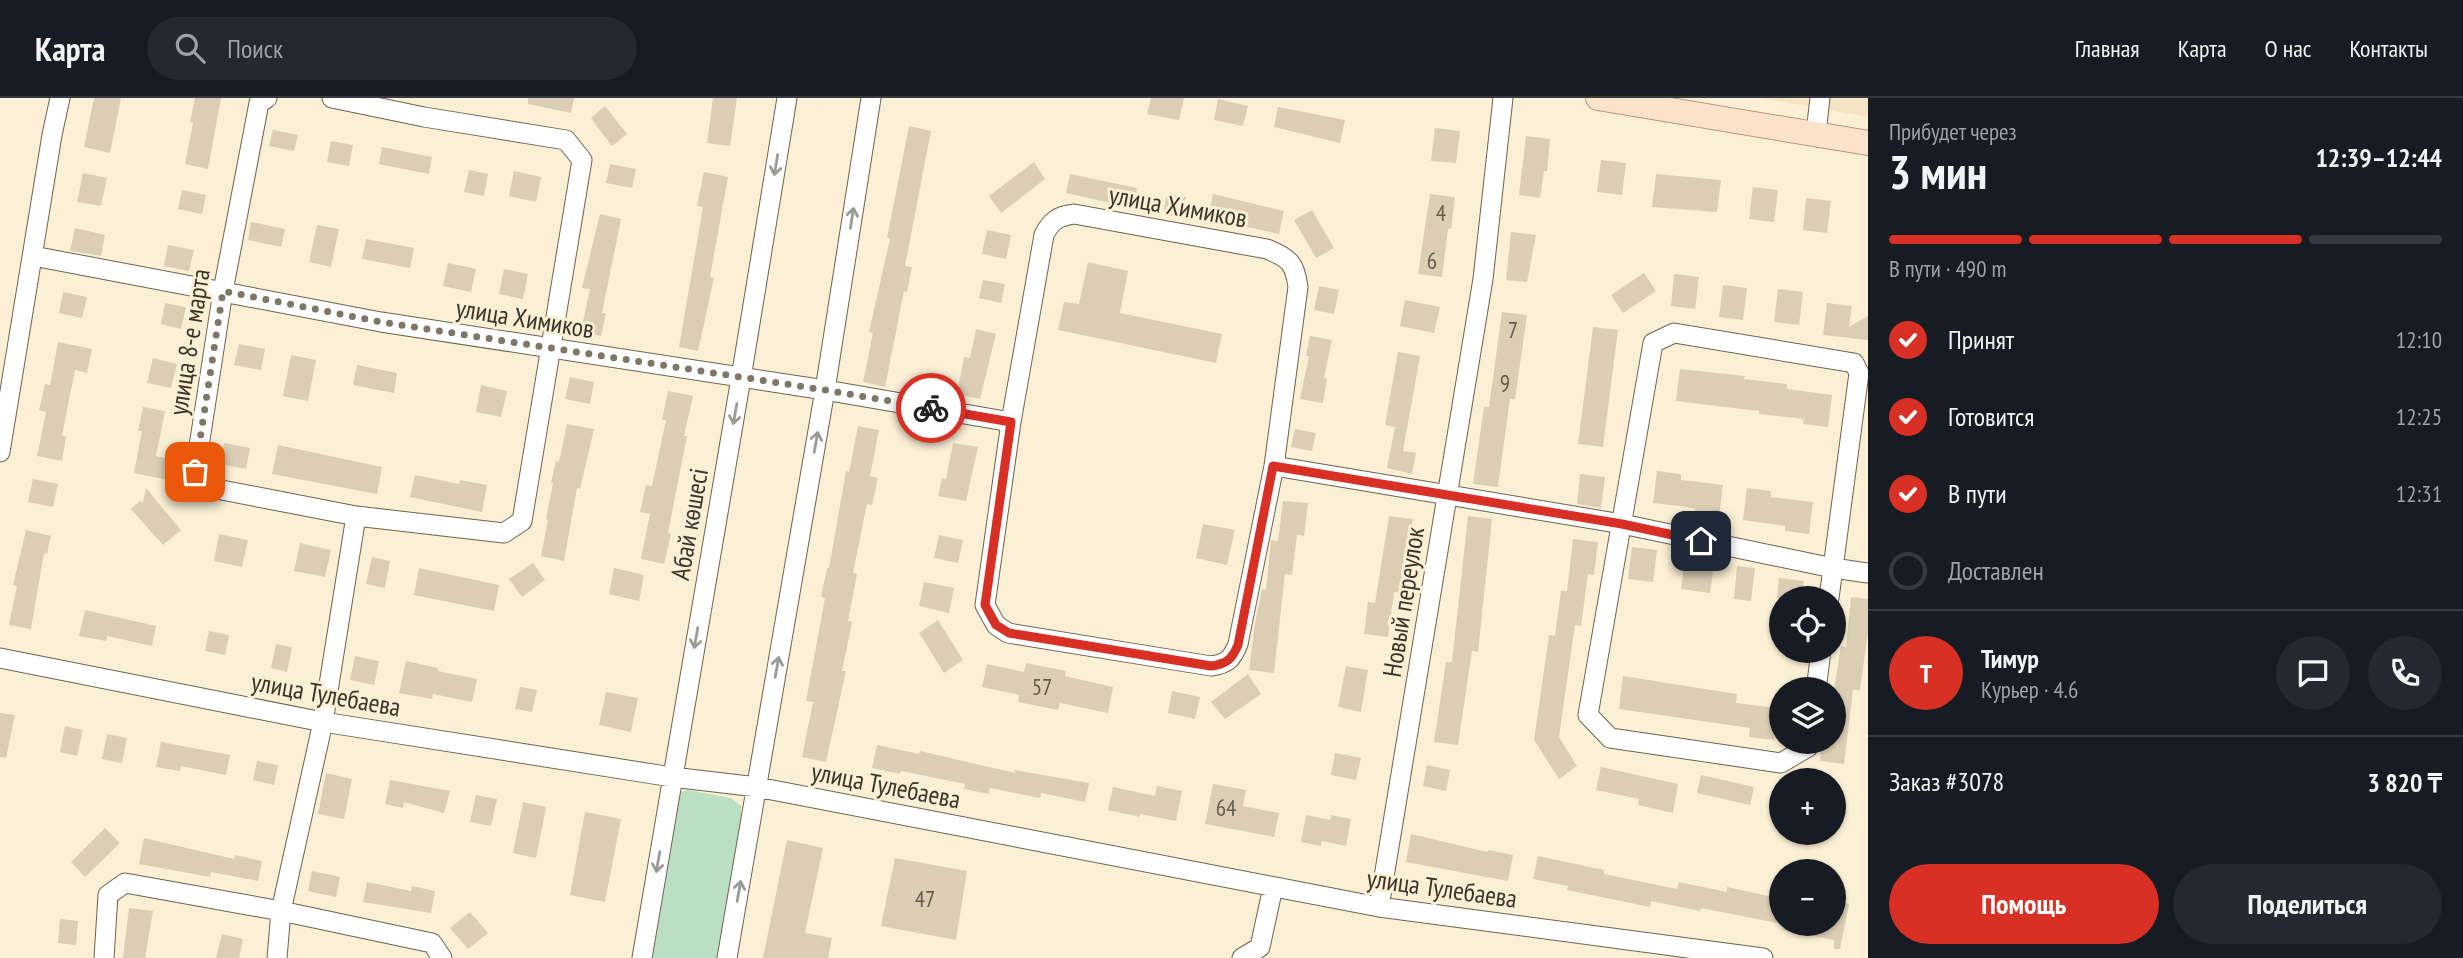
<!DOCTYPE html>
<html lang="ru">
<meta charset="utf-8">
<style>
body{margin:0;font-family:"PT Sans Narrow",sans-serif;background:#242831;color:#f1f3f6;height:100vh;display:flex;flex-direction:column;font-size:26px;white-space:nowrap}
*{box-sizing:border-box;margin:0}
p{font-size:23px;color:#9ea1a6}
.icon{flex:none;width:38px;height:38px;fill:none;stroke:currentColor;stroke-width:2;stroke-linecap:round;stroke-linejoin:round}
.map{position:relative;flex:1;overflow:hidden}
.side{display:flex;flex-direction:column;background:#171b24;width:595px}
.side>*{flex:none}
.controls{position:absolute;left:1769px;top:488px;display:grid;gap:14px}
.controls a{display:grid;place-items:center;width:77px;height:77px;border-radius:50%;background:#171b24;box-shadow:0 2px 5px #0004;font-size:35px}
.pin{position:absolute;display:grid;place-items:center;width:60px;height:60px;color:#fff;margin:-30px;border-radius:14px;box-shadow:0 4px 10px #0006}
.courier{position:absolute;display:grid;place-items:center;width:70px;height:70px;margin:-35px;border:5px solid #d93025;border-radius:50%;background:#fff;color:#222;box-shadow:0 2px 9px #0007}
.overview em{font-style:normal;font-weight:800}
.overview div{display:flex;flex-direction:column-reverse}
.overview{display:flex;align-items:center;justify-content:space-between;height:119px;padding:0 21px}
h1{font-size:46px;font-weight:800;line-height:52px}
.bar{display:grid;grid-template-columns:repeat(4,1fr);gap:10px 7px;align-content:center;height:84px;padding:0 21px}
.bar i{height:9px;border-radius:5px;background:#363941}
.bar .selected{background:#d93025}
.bar p{grid-column:span 4}
.line{display:flex;align-items:center;gap:18px;padding:0 21px;border-top:2px solid #363941}
.line div{flex:1}
.round{display:grid;place-items:center;flex:none;width:74px;height:74px;border-radius:37px;background:#242831}
ol{padding:0 21px;list-style:none}
li{display:flex;align-items:center;gap:21px;height:77px}
li p{margin-inline-start:auto}
li .icon{padding:7px;border-radius:50%;background:#d93025;color:#fff;stroke-width:4}
li:last-child{color:#9ea1a6}
li i{width:38px;height:38px;border:4px solid #363941;border-radius:50%}
.cta{display:flex;gap:14px;margin-top:auto;padding:14px 21px}
.cta a{flex:1;height:80px;border-radius:42px;background:#d93025;color:#fff;font-size:28px;font-weight:800;line-height:80px;text-align:center}
.cta a+a{background:#242831;color:#f1f3f6}
header{display:flex;align-items:center;gap:42px;box-sizing:border-box;height:98px;padding:0 35px;background:#171b24;border-bottom:2px solid #363941}
header strong{font-size:33px}
nav{display:flex;gap:38px;margin-inline-start:auto;font-size:24px}
.search{width:490px;height:63px;background:#242831;display:flex;align-items:center;gap:18px;box-sizing:border-box;padding:0 24px;border-radius:38px;color:#9ea1a6;font-size:26px}
main{display:flex;flex:1;min-height:0}
.map>svg:first-child{display:block}
.built{fill:#f4e4c3}
.green{fill:#bbdfc3}
.building{fill:#dbceb5}
.lines{fill:none;stroke-linecap:round;stroke-linejoin:round}
.minor-casing{stroke:#6e644d;stroke-width:21}
.major-casing{stroke:#b5987d;stroke-width:26}
.minor{stroke:#fff;stroke-width:19}
.major{stroke:#fae2cb;stroke-width:24}
.oneway{stroke:#9c9a95}
.done{stroke:#7e7666;stroke-width:7;stroke-dasharray:0 12.6}
.route{stroke:#d93025;stroke-width:9}
.labels{text-anchor:middle;dominant-baseline:central;stroke-width:6;stroke-linejoin:round;paint-order:stroke}
.number-label{font-size:23px;fill:#625b4e}
.street-label{font-size:26px;fill:#3a352b;stroke:#fbefd5}
</style>
<header>
<strong>Карта</strong>
<div class="search"><svg class="icon" aria-label="search" viewBox="0 0 24 24"><circle cx="10" cy="10" r="6"/><path d="M15 15l6 6"/></svg>Поиск</div>
<nav><a>Главная</a><a>Карта</a><a>О нас</a><a>Контакты</a></nav>
</header>
<main>
<div class="map">
<svg width="1868" height="860" viewBox="0 0 1868 860">
<rect width="100%" height="100%" fill="#fbefd5"/>
<path class="built" d="M1761,0H1868V19Z"/>
<path class="green" d="M688,692L731,700L741,708V725L717,860H645L680,694Z"/>
<path class="building" d="M94,0H121L110,55L84,49Z
M195,0H221L208,71L185,66L193,25L190,24Z
M528,0H574L571,15L528,6Z
M713,0H737L730,48L707,45Z
M1151,0H1184L1179,22L1147,16Z
M1218,1L1248,8L1243,28L1214,22Z
M605,8L627,36L612,48L591,20Z
M1278,9L1345,22L1340,45L1274,29Z
M909,28L931,33L905,168L912,169L907,194L904,193L885,289L863,284L873,235L869,234L890,141L887,140Z
M1435,30L1460,33L1456,65L1431,63Z
M273,32L298,37L294,53L269,48Z
M1526,38L1550,41L1547,73H1544L1540,100L1519,97Z
M331,43L353,47L349,68L327,64Z
M382,49L432,59L429,76L379,66Z
M1601,62L1626,65L1622,97L1597,94Z
M1034,64L1045,81L1001,115L989,98Z
M610,66L636,71L632,90L606,85Z
M469,72L488,76L484,98L464,94Z
M514,73L541,79L536,104L509,98Z
M704,74L728,79L710,179L714,180L698,253L679,249L703,109L697,108Z
M83,75L107,80L101,108L77,104Z
M1070,76L1137,90L1133,110L1066,95Z
M1656,76L1721,82L1717,114L1652,109Z
M1753,89L1778,92L1774,124L1749,121Z
M182,92L206,97L202,116L178,111Z
M1167,95L1186,99L1181,120L1163,116Z
M1213,96L1284,113L1279,136L1208,120Z
M1430,96L1455,99L1451,131H1448L1442,179L1418,176Z
M1806,100L1831,103L1827,135L1803,132Z
M1312,112L1334,150L1316,160L1294,122Z
M600,116L621,121L602,215H606L601,238L581,233L590,191L582,190Z
M251,124L285,131L281,149L248,142Z
M317,127L339,131L331,169L309,164Z
M75,130L105,137L101,158L70,153Z
M987,132L1011,137L1006,161L982,156Z
M1511,134L1536,137L1527,184L1506,182Z
M366,141L414,150L410,170L362,161Z
M168,147L194,152L189,173L164,168Z
M1088,164L1128,173L1120,215L1222,236L1216,265L1058,232L1064,204L1079,206Z
M448,165L476,171L471,194L443,188Z
M504,171L528,176L523,201L499,196Z
M1644,175L1656,193L1623,215L1611,197Z
M1674,176L1699,179L1695,211L1671,208Z
M983,182L1005,186L1001,205L979,200Z
M1723,187L1747,190L1743,222L1719,219Z
M1319,188L1339,192L1334,216L1314,212Z
M1778,191L1803,194L1799,227L1774,224Z
M63,194L87,199L82,220L59,215Z
M1405,202L1440,209L1434,235L1400,228Z
M165,205L186,209L181,231L161,226Z
M1827,205L1852,208L1849,229L1868,218V242L1823,237Z
M1502,214L1527,217L1515,301H1510L1498,389L1473,386L1484,309H1489Z
M1593,229L1618,232L1603,349L1578,346Z
M976,231L996,236L980,301L957,296L964,259L970,260Z
M1310,238L1332,242L1324,280L1327,281L1323,305L1300,301L1309,258H1306Z
M58,244L92,251L87,275L75,272L62,337L66,339L62,363L37,358L46,314L39,312L45,286L50,287Z
M239,246L265,251L261,272L234,267Z
M1398,254L1420,258L1403,353L1416,355L1412,376L1387,370L1395,329L1385,327Z
M291,257L316,262L308,303L283,298Z
M153,260L177,266L171,290L147,285Z
M357,267L397,275L394,295L353,287Z
M1680,271L1745,278L1744,281L1787,286V291L1832,297L1828,329L1803,326L1804,321L1759,316V313L1676,303Z
M570,279L594,284L590,306L565,301Z
M481,287L507,293L501,319L476,314Z
M668,293L693,298L684,338H687L668,435L671,436L664,466L641,461L650,416L640,414L646,387L652,388L666,322H662Z
M143,309L165,313L156,358L172,362L168,382L134,375L142,333H138Z
M567,326L594,331L580,391L577,390L564,463L541,458L548,422L546,421L553,385H551L556,363L559,364Z
M858,328L879,332L870,378L878,380L872,407L867,406L853,475L857,476L848,523L852,524L842,573H846L826,664L802,659L813,604L806,603L825,500L821,499L827,470H829L846,373L849,374Z
M1295,331L1316,335L1312,353L1291,349Z
M224,345L250,350L246,371L220,366Z
M953,345L978,349L966,403L938,398L942,380L946,381Z
M278,347L382,369L377,396L272,376Z
M1657,373L1681,376V382L1723,387L1719,419L1695,416V410L1653,405Z
M1580,376L1605,379L1601,410L1577,406Z
M415,377L459,386L460,382L487,387L482,414L410,399Z
M33,381L58,386L53,409L28,404Z
M146,390L181,432L163,447L131,411L140,403L143,404Z
M1747,390L1771,393V399L1813,404L1809,436L1785,433V428L1743,422Z
M1283,403L1308,405L1304,438L1297,437L1292,477L1285,476L1274,575L1249,572L1255,525L1262,491L1266,492L1271,442L1278,443Z
M1389,418L1413,421L1401,495L1394,494L1388,539L1364,536L1368,504L1375,505Z
M1468,418L1492,421L1478,554L1472,553L1458,647L1434,644L1446,564H1452Z
M1203,426L1235,432L1227,467L1196,460Z
M26,432L51,438L47,456L44,455L31,531L9,527L17,488L13,487Z
M219,436L248,442L242,469L214,463Z
M939,437L963,442L958,465L934,460Z
M1573,441L1598,444L1594,477L1588,476L1581,528L1575,527L1559,639L1577,668L1559,681L1534,642L1549,537L1555,538L1561,493H1567Z
M300,445L331,452L325,479L294,473Z
M1632,449L1657,452L1653,484L1628,481Z
M372,459L390,463L385,490L366,486Z
M1685,459L1710,462L1709,465L1714,466L1710,495L1681,491Z
M533,465L545,482L522,499L509,481Z
M1737,468L1755,470L1751,503L1734,501Z
M419,470L499,487L494,513L414,497Z
M614,470L644,477L639,503L609,496Z
M1779,480L1804,483L1801,500H1777Z
M924,484L954,490L949,515L919,508Z
M1851,499L1868,501V534L1860,592H1853L1844,666L1820,663L1822,644H1834V592L1841,548L1846,549Z
M85,512L156,528L152,548L107,538L106,543L79,538Z
M938,522L963,562L944,575L919,535Z
M209,533L229,537L225,557L205,553Z
M276,546L292,549L287,574L271,570Z
M355,558L379,563L374,587L350,582Z
M406,563L438,570V573L477,581L472,604L433,596L432,601L399,595Z
M1026,565L1066,573L1065,578L1113,589L1108,615L1060,605L1058,612L1018,604L1019,597L982,589L987,566L1024,574Z
M1346,568L1368,572L1361,614L1338,609Z
M1248,576L1261,596L1225,621L1211,604Z
M1623,578L1737,596L1736,605L1777,610L1774,642L1749,639L1750,630L1619,611Z
M520,589L537,592L532,614L515,611Z
M1172,593L1200,599L1195,621L1168,615Z
M606,594L638,600L631,634L599,627Z
M0,615L15,617L6,660L0,659Z
M65,628L83,632L77,658L60,654Z
M107,636L127,640L122,665L102,661Z
M161,644L230,657L226,677L181,668L180,673L156,669Z
M877,647L919,656L920,653L1015,675V672L1089,685L1085,704L1041,695L1040,700L990,690L989,696L964,691L965,686L901,673L900,676L872,670Z
M1335,655L1361,660L1356,682L1331,677Z
M257,663L278,667L274,687L253,682Z
M1427,667L1450,672L1446,693L1423,688Z
M1601,669L1678,686L1673,715L1638,707L1639,701L1596,692Z
M326,675L352,681L344,721L318,716Z
M1701,677L1754,689L1750,707L1697,695Z
M390,682L450,693L444,715L404,704L403,710L385,706Z
M1213,686L1246,692L1243,708L1279,715L1274,739L1205,726Z
M1157,688L1182,693L1176,723L1140,716V719L1108,712L1113,689L1155,698Z
M476,697L497,701L491,728L470,724Z
M523,704L546,709L536,760L513,755Z
M585,714L621,721L605,804L570,797Z
M1306,717L1330,722L1331,717L1351,721L1346,748L1322,743L1321,748L1301,744Z
M105,730L120,745L85,779L71,764Z
M1411,736L1487,754L1488,752L1513,757L1508,783L1406,764Z
M144,740L234,761L235,757L262,763L258,783L211,774L210,779L139,766Z
M787,742L823,750L805,835L832,840L828,860H763Z
M1538,758L1604,772V776L1677,791L1679,784L1727,794V789L1782,801V826L1701,810L1700,813L1651,803L1650,809L1567,792L1568,788L1533,781Z
M895,760L967,773L956,842L881,828Z
M312,773L340,779L336,799L308,793Z
M367,784L411,793L412,788L435,793L431,815L363,804Z
M1834,803L1849,806L1840,851H1834V842L1783,832L1784,826H1834Z
M129,810L153,813L145,860H123Z
M470,814L488,835L468,851L450,830Z
M60,821L78,823L76,847L58,845Z
M222,836L243,841L239,860H216Z"/>
<g class="lines">
<g class="minor-casing">
<path id="minor" d="M267,0L259,5L223,193L195,374L206,389L356,418L504,435L522,423L582,62L566,42L424,19L332,0
M1816,35L1820,0
M1074,116L1267,151C1289,160 1295,165 1298,189L1274,368L1238,546C1232,561 1227,566 1211,568L1008,535L996,527L985,507L1011,324L1044,137C1051,123 1058,118 1074,116Z
M33,158L381,224L825,292L1011,324
M0,354L52,37L60,0
M1274,368L1622,426L1833,470L1868,475
M0,560L323,624L672,679L757,689L1379,809L1763,860
M1816,592L1821,553
M1809,644L1808,649L1781,665L1610,640L1588,617L1653,245L1674,235L1854,265L1859,275L1829,500
M1379,809L1483,181L1503,0
M104,860L108,797L125,785L281,813L432,845L442,860
M277,860L281,813L323,624L356,418
M642,860L741,280L787,0
M727,860L825,292L871,0
M1242,860L1260,849L1273,789"/>
</g>
<g class="major-casing">
<path id="major" d="M1598,0L1868,45"/>
</g>
<use href="#minor" class="minor"/>
<use href="#major" class="major"/>
</g>
<defs><path id="oneway-shaft" d="M-6 0H5M1.5-3L5.5 0L1.5 3" fill="none" stroke-width="1.6" stroke-linecap="round" stroke-linejoin="round" transform="scale(1.75)"/></defs>
<g class="oneway">
<use href="#oneway-shaft" transform="translate(776 67) rotate(99)"/>
<use href="#oneway-shaft" transform="translate(852 120) rotate(-81)"/>
<use href="#oneway-shaft" transform="translate(735 316) rotate(100)"/>
<use href="#oneway-shaft" transform="translate(816 344) rotate(-80)"/>
<use href="#oneway-shaft" transform="translate(696 540) rotate(100)"/>
<use href="#oneway-shaft" transform="translate(777 569) rotate(-80)"/>
<use href="#oneway-shaft" transform="translate(658 764) rotate(100)"/>
<use href="#oneway-shaft" transform="translate(739 793) rotate(-80)"/>
</g>
<g class="lines">
<path class="done" d="M195,374L223,193L381,224L825,292L931,310"/>
<path class="route" d="M931,310L1011,324L985,507L996,527L1009,535L1211,568C1227,566 1232,561 1238,547L1273,368L1622,426L1701,443"/>
</g>
<g class="labels">
<g class="number-label">
<text x="1441" y="114">4</text>
<text x="1432" y="162">6</text>
<text x="1513" y="231">7</text>
<text x="1505" y="284">9</text>
<text x="1042" y="588">57</text>
<text x="1226" y="709">64</text>
<text x="925" y="800">47</text>
</g>
<g class="street-label">
<text transform="translate(1178 108) rotate(10)">улица Химиков</text>
<text transform="translate(525 220) rotate(9)">улица Химиков</text>
<text transform="translate(189 244) rotate(-81)">улица 8-е марта</text>
<text transform="translate(689 426) rotate(-80)">Абай көшесі</text>
<text transform="translate(1403 504) rotate(-81)">Новый переулок</text>
<text transform="translate(326 596) rotate(10)">улица Тулебаева</text>
<text transform="translate(886 687) rotate(11)">улица Тулебаева</text>
<text transform="translate(1442 790) rotate(8)">улица Тулебаева</text>
</g>
</g>
</svg>
<div class="controls">
<a><svg class="icon" aria-label="locate" viewBox="0 0 24 24"><circle cx="12" cy="12" r="6"/><path d="M12 2v4M12 18v4M2 12h4M18 12h4"/></svg></a>
<a><svg class="icon" aria-label="layers" viewBox="0 0 24 24"><path d="M12 4l9 5-9 5-9-5zM3 14l9 5 9-5"/></svg></a>
<a>+</a>
<a>−</a>
</div>
<div class="pin" style="left:195px;top:374px;background:#ea580c"><svg class="icon" aria-label="bag" viewBox="0 0 24 24"><path d="M5 8h14l-1 12H6zM9 8a3 3 0 0 1 6 0"/></svg></div>
<div class="pin" style="left:1701px;top:443px;background:#1f2937"><svg class="icon" aria-label="home" viewBox="0 0 24 24"><path d="M3 11l9-7 9 7M6 9v11h12V9"/></svg></div>
<div class="courier" style="left:931px;top:310px"><svg class="icon" aria-label="bike" viewBox="0 0 24 24"><circle cx="6" cy="16" r="4"/><circle cx="18" cy="16" r="4"/><path d="M6 16l4-8h5l3 8M10 8l3 8H6M13 5h3"/></svg></div>
</div>
<section class="side">
<div class="overview"><div><h1>3 мин</h1><p>Прибудет через</p></div><em>12:39–12:44</em></div>
<div class="bar"><i class="selected"></i><i class="selected"></i><i class="selected"></i><i></i><p>В пути · 490 m</p></div>
<ol>
<li><svg class="icon" aria-label="check" viewBox="0 0 24 24"><path d="M5 12l5 5 9-10"/></svg>Принят<p>12:10</p></li>
<li><svg class="icon" aria-label="check" viewBox="0 0 24 24"><path d="M5 12l5 5 9-10"/></svg>Готовится<p>12:25</p></li>
<li><svg class="icon" aria-label="check" viewBox="0 0 24 24"><path d="M5 12l5 5 9-10"/></svg>В пути<p>12:31</p></li>
<li><i></i>Доставлен</li>
</ol>
<div class="line" style="height:126px"><b class="round" style="background:#d93025;color:#fff">Т</b><div><b>Тимур</b><p>Курьер · 4.6</p></div><a class="round"><svg class="icon" aria-label="chat" viewBox="0 0 24 24"><path d="M4 5h16v11H9l-5 4z"/></svg></a><a class="round"><svg class="icon" aria-label="phone" viewBox="0 0 24 24"><path d="M5 4h4l2 5-3 2q2 4 5 5l2-3 5 2v4C11 20 4 13 5 4z"/></svg></a></div>
<div class="line" style="height:91px"><div>Заказ #3078</div><b>3 820 ₸</b></div>
<div class="cta"><a>Помощь</a><a>Поделиться</a></div>
</section>
</main>
